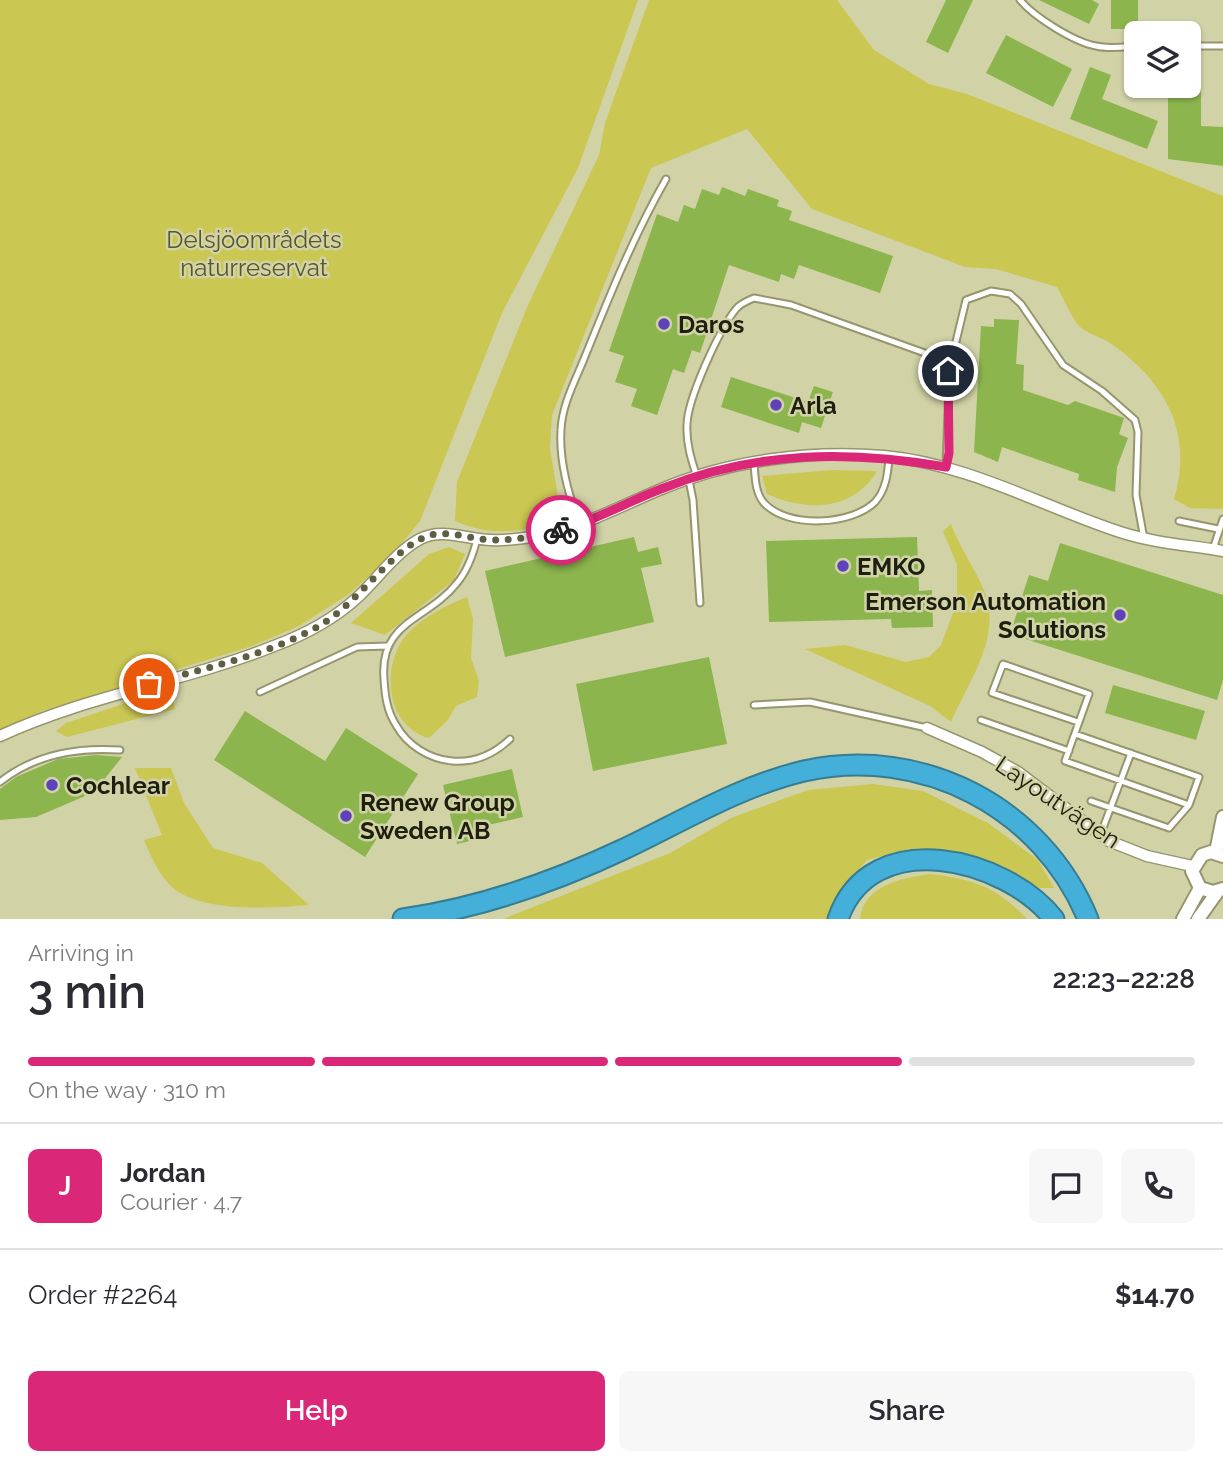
<!DOCTYPE html>
<meta charset="utf-8">
<style>
body{margin:0;font-family:Raleway,sans-serif;background:#f7f7f7;color:#2b2b33;height:100vh;display:flex;flex-direction:column;font-size:26px;white-space:nowrap}
*{box-sizing:border-box;margin:0}
p{font-size:23px;color:#7c7c81}
.icon{flex:none;width:38px;height:38px;fill:none;stroke:currentColor;stroke-width:2;stroke-linecap:round;stroke-linejoin:round}
.map{position:relative;height:919px;overflow:hidden}
.drawer{display:flex;flex-direction:column;background:#fff;flex:1}
.drawer>*{flex:none}
.fabs{position:absolute;left:1124px;top:21px;display:grid;gap:14px}
.fabs a{display:grid;place-items:center;width:77px;height:77px;border-radius:10px;background:#fff;box-shadow:0 2px 5px #0004;font-size:35px}
.pin{position:absolute;display:grid;place-items:center;width:60px;height:60px;color:#fff;margin:-30px;border:4px solid #fff;border-radius:50%;box-shadow:0 2px 7px #0007}
.courier{position:absolute;display:grid;place-items:center;width:70px;height:70px;margin:-35px;border:5px solid #db2777;border-radius:50%;background:#fff;color:#222;box-shadow:0 2px 9px #0007}
.headline em{font-style:normal;font-weight:600}
.headline div{display:flex;flex-direction:column-reverse}
.headline{display:flex;align-items:center;justify-content:space-between;height:119px;padding:0 28px}
h1{font-size:46px;font-weight:600;line-height:52px}
.bar{display:grid;grid-template-columns:repeat(4,1fr);gap:10px 7px;align-content:center;height:84px;padding:0 28px}
.bar i{height:9px;border-radius:5px;background:#e1e1e2}
.bar .current{background:#db2777}
.bar p{grid-column:span 4}
.line{display:flex;align-items:center;gap:18px;padding:0 28px;border-top:2px solid #e1e1e2}
.line div{flex:1}
.round{display:grid;place-items:center;flex:none;width:74px;height:74px;border-radius:10px;background:#f7f7f7}
.primary-button{display:flex;gap:14px;margin-top:auto;padding:14px 28px}
.primary-button a{flex:1;height:80px;border-radius:10px;background:#db2777;color:#fff;font-size:28px;font-weight:600;line-height:80px;text-align:center}
.primary-button a+a{background:#f7f7f7;color:#2b2b33}
.map>svg:first-child{display:block}
.green{fill:#cac753}
.building{fill:#8cb54e}
.lines{fill:none;stroke-linecap:round;stroke-linejoin:round}
.service-casing{stroke:#96956d;stroke-width:9}
.minor-casing{stroke:#96956d;stroke-width:13}
.tertiary-casing{stroke:#96956d;stroke-width:16}
.motorway-casing{stroke:#377d92;stroke-width:23}
.service{stroke:#fff;stroke-width:5}
.minor{stroke:#fff;stroke-width:10}
.tertiary{stroke:#fff;stroke-width:12}
.motorway{stroke:#44afd9;stroke-width:19}
.done{stroke:#5e5e44;stroke-width:7;stroke-dasharray:0 12.6}
.route{stroke:#db2777;stroke-width:9}
.poi-dot{fill:#5d42bb;stroke:#d2d2a7;stroke-width:2.5}
.labels{text-anchor:middle;dominant-baseline:central;stroke-width:5;stroke-linejoin:round;paint-order:stroke}
.park-label{font-size:24px;fill:#585727;stroke:#d2d2a7}
.poi-label{font-size:24px;font-weight:bold;fill:#1f1f0f;stroke:#d2d2a7;text-anchor:start}
.street-label{font-size:24px;fill:#1f1f0f;stroke:#d2d2a7}
</style>
<div class="map">
<svg width="1223" height="919" viewBox="0 0 1223 919">
<rect width="100%" height="100%" fill="#d2d2a7"/>
<path class="green" d="M0,0H638L578,168L502,313L420,521L392,555L349,594L299,626L252,646L42,711L0,730Z
M649,0H837L874,50L929,84L967,94L1223,196V509L1190,508L1174,499C1194,432 1165,381 1110,343C1101,337 1085,333 1078,325C1070,314 1064,299 1057,287L996,269L965,267L812,209L747,129L651,168L552,415L550,448L562,521C525,532 491,537 455,521L457,482L528,305L599,155L605,123Z
M832,470L877,471C853,511 807,512 767,494L762,476Z
M951,524C960,549 980,576 987,598C999,642 967,684 951,722L930,706L805,649L845,645L906,662L929,657L941,645L957,602V565L943,531Z
M449,547L465,554L454,580L385,635L351,623L429,554Z
M467,597L473,619L471,658L479,681L477,697L456,706L448,720L429,738C383,726 380,659 411,630C425,616 449,604 467,597Z
M171,688L175,709L67,737L56,731L66,723Z
M135,768H171L184,803L213,848L262,863L309,905C272,908 194,914 168,883C157,871 150,854 144,840L162,835Z
M873,784L923,791L988,823L1038,860L1054,888H1039L1007,871L953,852L909,849L867,860L842,890L830,919H503L670,853L731,818L808,790Z
M930,874C973,879 997,887 1027,919H860C864,885 902,878 930,874Z"/>
<path class="building" d="M946,0H973L948,53L926,42Z
M1039,0H1092L1099,4L1089,24Z
M1111,0H1138V29H1111Z
M1006,35L1072,69L1053,107L986,73Z
M1090,67L1111,75L1102,99L1158,121L1147,149L1070,119Z
M1188,76H1201V126L1223,127V166L1168,159V86H1188Z
M722,187L745,196L748,189L779,200L777,206L792,211L789,220L893,256L880,293L799,265L794,279L781,274L779,282L729,265L700,353L692,350L684,373L673,369L657,415L631,406L637,389L615,382L624,356L609,351L657,214L678,222L684,205L695,209L702,189L719,195Z
M994,319L1019,320L1016,364L1024,365L1023,390L1068,405L1075,401L1124,418L1119,434L1128,438L1117,467L1115,492L1078,480L1079,474L1002,447L998,462L974,452L981,326L994,327Z
M731,377L808,402L814,386L833,392L821,428L802,422L799,433L721,407Z
M634,537L638,552L658,547L662,564L641,568L654,622L505,657L485,571Z
M917,537L919,591L932,590L933,627L892,628L891,619L769,622L766,541Z
M1060,543L1223,595V680L1217,700L1010,634L1029,575L1048,581Z
M709,657L727,744L593,771L576,684Z
M1113,685L1205,711L1196,740L1105,713Z
M245,711L325,761L346,728L418,774L365,857L214,760Z
M96,755L122,757L103,781L83,797L36,817L0,820V789L16,777L58,759Z
M512,769L523,817L488,825L491,836L457,844L443,785Z"/>
<g class="lines">
<g class="service-casing">
<path id="service" d="M1020,0C1034,17 1074,42 1096,46C1109,49 1123,47 1136,46
M1188,46H1223
M943,364L953,354L966,300L991,291L1010,294L1021,304L1063,365L1102,391L1135,420L1138,432L1136,495L1144,539
M754,462C755,476 755,493 764,503C788,529 852,525 875,502C886,490 888,473 889,457
M697,477C691,459 686,443 687,424C688,398 719,330 736,309C741,303 747,301 754,298L791,305L936,357L948,371L949,383L946,467
M689,480L693,500L700,603
M1179,521L1218,529
M579,524C569,495 559,462 561,430C562,405 575,381 584,359C609,297 633,237 666,179
M477,539C473,555 468,570 457,583C428,620 379,621 384,679C385,696 387,711 396,725C407,745 429,759 452,761C475,763 494,754 510,739
M1213,549L1223,519
M260,692L357,647L387,646
M754,705L810,702L927,728
M981,720L1069,751
M1078,722L992,693L1003,664L1089,694L1065,761L1189,805
M1075,734L1199,777L1189,805L1169,828L1091,801
M0,782C35,754 77,747 120,750
M1100,836L1131,753"/>
</g>
<g class="minor-casing">
<path id="minor" d="M927,728L982,752L1018,772L1109,841L1147,856L1192,866
M0,736C88,695 184,682 274,646C304,635 334,619 358,597C378,578 396,552 420,539C443,527 467,540 491,540C508,541 526,538 543,535C584,526 621,506 659,490C729,460 809,450 884,456C969,464 1041,506 1120,532C1154,543 1188,545 1223,551"/>
</g>
<g class="tertiary-casing">
<path id="tertiary" d="M1216,852L1223,817
M1223,856L1211,852L1202,855L1192,871L1200,888L1213,892L1223,889
M1183,919L1200,888
M1198,919L1218,891"/>
</g>
<g class="motorway-casing">
<path id="motorway" d="M403,919C479,908 554,882 624,849C683,821 740,786 804,771C922,745 1042,807 1088,919
M838,919C871,824 1006,858 1054,919"/>
</g>
<use href="#service" class="service"/>
<use href="#minor" class="minor"/>
<use href="#tertiary" class="tertiary"/>
<use href="#motorway" class="motorway"/>
</g>
<g class="lines">
<path class="done" d="M149,684C205,668 268,655 319,626C357,604 391,551 425,537C447,528 471,540 493,540C516,540 539,536 561,530"/>
<path class="route" d="M561,530C596,520 627,502 661,489C754,451 849,450 946,467L949,453L948,371"/>
</g>
<g class="poi-dot">
<circle cx="664" cy="324" r="7"/>
<circle cx="776" cy="405" r="7"/>
<circle cx="843" cy="566" r="7"/>
<circle cx="1120" cy="615" r="7"/>
<circle cx="52" cy="785" r="7"/>
<circle cx="346" cy="816" r="7"/>
</g>
<g class="labels">
<g class="park-label">
<text x="254" y="239">Delsjöområdets<tspan x="254" dy="28">naturreservat</tspan></text>
</g>
<g class="poi-label">
<text x="678" y="324">Daros</text>
<text x="790" y="405">Arla</text>
<text x="857" y="566">EMKO</text>
<text x="1106" y="601" text-anchor="end">Emerson Automation<tspan x="1106" dy="28">Solutions</tspan></text>
<text x="66" y="785">Cochlear</text>
<text x="360" y="802">Renew Group<tspan x="360" dy="28">Sweden AB</tspan></text>
</g>
<g class="street-label">
<text transform="translate(1058 802) rotate(34)">Layoutvägen</text>
</g>
</g>
</svg>
<div class="fabs">
<a><svg class="icon" aria-label="layers" viewBox="0 0 24 24"><path d="M12 4l9 5-9 5-9-5zM3 14l9 5 9-5"/></svg></a>
</div>
<div class="pin" style="left:149px;top:684px;background:#ea580c"><svg class="icon" aria-label="bag" viewBox="0 0 24 24"><path d="M5 8h14l-1 12H6zM9 8a3 3 0 0 1 6 0"/></svg></div>
<div class="pin" style="left:948px;top:371px;background:#1f2937"><svg class="icon" aria-label="home" viewBox="0 0 24 24"><path d="M3 11l9-7 9 7M6 9v11h12V9"/></svg></div>
<div class="courier" style="left:561px;top:530px"><svg class="icon" aria-label="bike" viewBox="0 0 24 24"><circle cx="6" cy="16" r="4"/><circle cx="18" cy="16" r="4"/><path d="M6 16l4-8h5l3 8M10 8l3 8H6M13 5h3"/></svg></div>
</div>
<section class="drawer">
<div class="headline"><div><h1>3 min</h1><p>Arriving in</p></div><em>22:23–22:28</em></div>
<div class="bar"><i class="current"></i><i class="current"></i><i class="current"></i><i></i><p>On the way · 310 m</p></div>
<div class="line" style="height:126px"><b class="round" style="background:#db2777;color:#fff">J</b><div><b>Jordan</b><p>Courier · 4.7</p></div><a class="round"><svg class="icon" aria-label="chat" viewBox="0 0 24 24"><path d="M4 5h16v11H9l-5 4z"/></svg></a><a class="round"><svg class="icon" aria-label="phone" viewBox="0 0 24 24"><path d="M5 4h4l2 5-3 2q2 4 5 5l2-3 5 2v4C11 20 4 13 5 4z"/></svg></a></div>
<div class="line" style="height:91px"><div>Order #2264</div><b>$14.70</b></div>
<div class="primary-button"><a>Help</a><a>Share</a></div>
</section>
